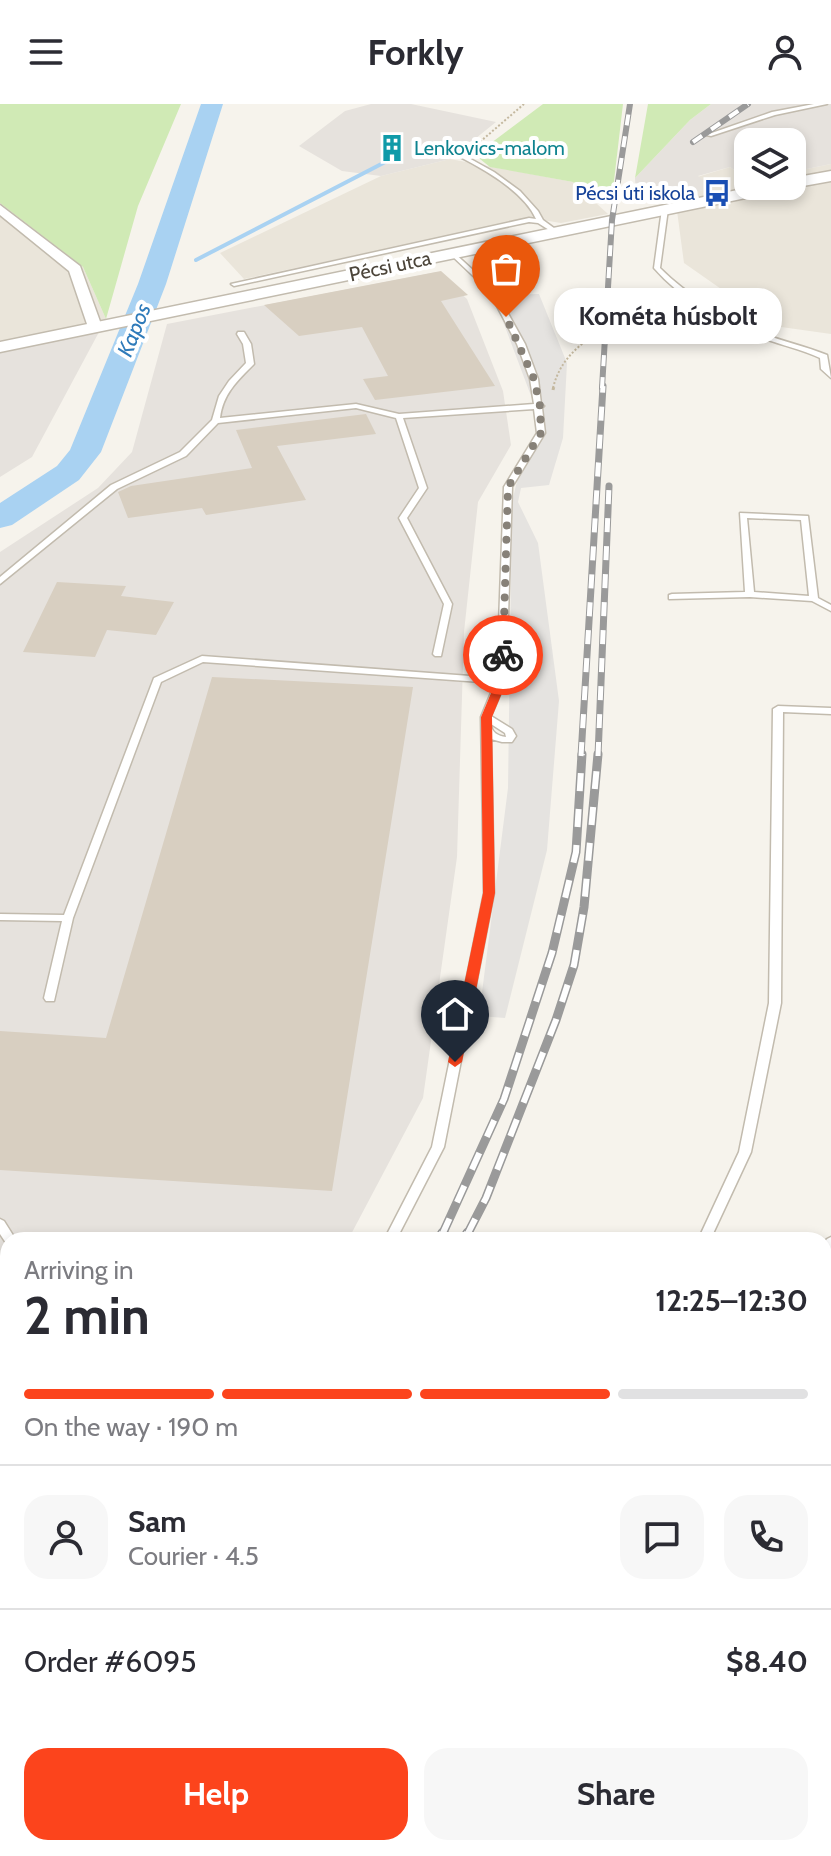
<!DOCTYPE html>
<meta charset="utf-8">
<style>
body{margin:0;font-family:Cabin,sans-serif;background:#f7f7f7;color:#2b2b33;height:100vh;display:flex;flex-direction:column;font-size:30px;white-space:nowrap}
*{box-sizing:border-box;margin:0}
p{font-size:26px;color:#7c7c81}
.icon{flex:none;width:44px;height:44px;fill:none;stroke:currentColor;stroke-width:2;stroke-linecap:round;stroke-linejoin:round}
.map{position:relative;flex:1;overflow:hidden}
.drawer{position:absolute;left:0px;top:1128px;width:832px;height:624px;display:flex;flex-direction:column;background:#fff;border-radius:24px 24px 0 0;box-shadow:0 4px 12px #0003}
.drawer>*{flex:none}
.controls{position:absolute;left:734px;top:24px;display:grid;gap:16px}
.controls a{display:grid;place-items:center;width:72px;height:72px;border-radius:16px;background:#fff;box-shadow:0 4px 12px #0003;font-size:40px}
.pin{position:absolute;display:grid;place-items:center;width:68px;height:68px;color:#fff;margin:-82px -34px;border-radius:50% 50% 50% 0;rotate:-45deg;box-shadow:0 0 8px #0007}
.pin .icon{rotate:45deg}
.courier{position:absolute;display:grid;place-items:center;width:80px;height:80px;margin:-40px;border:6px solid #fc441c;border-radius:50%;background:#fff;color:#222;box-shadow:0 2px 10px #0007}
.bubble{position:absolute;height:56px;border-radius:24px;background:#fff;box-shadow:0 4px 12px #0003;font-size:26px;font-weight:800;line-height:56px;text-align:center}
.summary em{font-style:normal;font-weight:800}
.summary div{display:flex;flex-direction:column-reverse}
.summary{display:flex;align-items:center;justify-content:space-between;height:136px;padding:0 24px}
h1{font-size:52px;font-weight:800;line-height:60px}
.bar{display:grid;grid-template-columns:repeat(4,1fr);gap:12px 8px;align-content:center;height:96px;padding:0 24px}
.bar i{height:10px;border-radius:6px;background:#e1e1e2}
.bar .current{background:#fc441c}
.bar p{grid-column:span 4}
.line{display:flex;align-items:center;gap:20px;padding:0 24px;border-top:2px solid #e1e1e2}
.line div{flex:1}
.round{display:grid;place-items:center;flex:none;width:84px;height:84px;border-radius:24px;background:#f7f7f7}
.primary-button{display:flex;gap:16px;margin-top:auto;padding:16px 24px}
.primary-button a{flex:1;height:92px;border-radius:24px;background:#fc441c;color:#fff;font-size:32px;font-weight:800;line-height:92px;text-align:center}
.primary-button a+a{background:#f7f7f7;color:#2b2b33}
header{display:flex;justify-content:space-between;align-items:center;height:104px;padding:0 24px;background:#fff;font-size:36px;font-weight:800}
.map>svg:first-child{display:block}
.residential{fill:#eae5da}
.industrial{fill:#e6e2dd}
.green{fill:#d0eab5}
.parking{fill:#e5e3e0}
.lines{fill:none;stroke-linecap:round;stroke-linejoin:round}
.stream{stroke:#a9d2f2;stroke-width:4}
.river{fill:#a9d2f2;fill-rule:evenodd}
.building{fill:#d8cfc1}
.service-casing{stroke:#c2bbae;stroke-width:3}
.minor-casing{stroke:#c2bbae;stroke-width:3}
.tertiary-casing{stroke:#c2bbae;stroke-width:3}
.primary-casing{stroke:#e6c469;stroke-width:3}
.path-far1{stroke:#c4b89f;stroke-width:2;stroke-dasharray:2 2;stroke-linecap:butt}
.path{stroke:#c4b89f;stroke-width:3;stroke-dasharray:3 3;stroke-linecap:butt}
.service{fill:#fff;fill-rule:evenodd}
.minor{fill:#fff;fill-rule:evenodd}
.tertiary{fill:#fff;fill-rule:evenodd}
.primary{fill:#ffe59c;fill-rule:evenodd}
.rail-far3-casing{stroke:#9a9a9a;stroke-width:6}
.rail-far2-casing{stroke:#9a9a9a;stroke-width:7}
.rail-far1-casing{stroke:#9a9a9a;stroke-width:9}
.rail-casing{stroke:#9a9a9a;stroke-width:11}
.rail-far3{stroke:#fff;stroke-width:4;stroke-dasharray:11;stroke-linecap:butt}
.rail-far2{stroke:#fff;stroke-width:5;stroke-dasharray:14;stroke-linecap:butt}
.rail-far1{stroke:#fff;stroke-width:6;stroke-dasharray:18;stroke-linecap:butt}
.rail{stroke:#fff;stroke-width:8;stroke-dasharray:23;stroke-linecap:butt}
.route{fill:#fc441c}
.done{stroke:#878178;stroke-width:8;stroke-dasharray:0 14.4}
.labels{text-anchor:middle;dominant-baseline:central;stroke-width:8;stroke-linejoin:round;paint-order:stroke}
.far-culture-label{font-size:20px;fill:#0d838f;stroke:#fff;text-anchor:start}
.far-transit-label{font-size:20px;fill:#164399;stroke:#fff;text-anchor:end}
.far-street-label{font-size:20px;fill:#4b4439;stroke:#fff}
.far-water-label{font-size:22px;font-style:italic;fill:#2f7bba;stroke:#fff}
</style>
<header><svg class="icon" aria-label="menu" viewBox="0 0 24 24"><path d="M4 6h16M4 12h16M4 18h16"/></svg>Forkly<svg class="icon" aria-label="person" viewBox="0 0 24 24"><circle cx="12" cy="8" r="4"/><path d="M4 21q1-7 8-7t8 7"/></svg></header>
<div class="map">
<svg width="831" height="1752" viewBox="0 0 831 1752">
<rect width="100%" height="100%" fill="#f6f3ec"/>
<path class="residential" d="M450,55L573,78L608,110L561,119L530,114L244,175L220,149L381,72Z
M831,60V230L774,222L684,159L675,92L712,84L697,73L730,63L748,76V82H792V68Z
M0,99L83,163L106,215L0,238Z"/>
<path class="industrial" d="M371,0H411L496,18L450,55L381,72L342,67L299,42L345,7Z
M711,0H831V60L792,68V38H748V76L730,63L698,72L713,84L675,92H636L635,74L690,16Z
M437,168L467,195L503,287L511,341L478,398L464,528L457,753L423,994L348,1136H8V1449L0,1454V448L98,384L132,348L167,220Z
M106,215L32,353L0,373V238Z
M0,1648L8,1660V1744H35L30,1752H0Z"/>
<path class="green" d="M0,0H181L138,102L106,215L83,163L0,99Z
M543,0H623L612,94L594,97L573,78L490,63L475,51Z
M648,0H711L690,16L635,74Z"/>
<path class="parking" d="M539,190L567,259L563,334L549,381L521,384L518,398L538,439L559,597L547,746L505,914L479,912L508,684L512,398L518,373L545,329L493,191Z"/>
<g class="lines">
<path class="stream" d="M196,156L391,55"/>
<path class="river" d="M201,0H223L166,180L101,348L79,376L12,421L0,424V399L57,362L70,346L138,180Z"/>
</g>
<path class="building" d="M441,167L468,191L441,197L495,282L375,296L363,275L388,272L362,223L299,232L264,201Z
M366,310L376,330L277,342L306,396L206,411L202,404L128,414L118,388L131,382L252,364L236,326Z
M57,478L126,482L121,492L174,498L156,531L107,526L95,553L23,548Z
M212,573L413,583L332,1087L0,1066V927L106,934Z"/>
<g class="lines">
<g class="service-casing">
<path id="service" d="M814,0H827L775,11L711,32L706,31L772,8Z
M458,48L494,68L520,87L538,107L543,116L558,127V129H554L538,119L529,118L234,182L231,180L529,114L536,115C524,87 482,64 456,51L455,50Z
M665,103L668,105L660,164C687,191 725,214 761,229C782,237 805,242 827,251L831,274L821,265L820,254C801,245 780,241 760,233C722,219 680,194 654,164L662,105Z
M452,147L495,186L525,240L538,275L541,300L544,302L542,304L545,329L512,383L506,577L491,612L512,625L516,632L512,638H502L491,635L494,789L444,1043L396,1136H384L432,1043L484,789L481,613L495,579L203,558L161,578L73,814L54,897H46L44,894L62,817L0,816V810L64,811L154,574L202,552L497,574L504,383L537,329L534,305L403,314L427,384L407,414L452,500L441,552H435L433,550L444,500L399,414L419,384L396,314L356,304L218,319L186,352L117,385L0,480V473L111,381L180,348L212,316L219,292L229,277L246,259L243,240L237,230L238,228H244L251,240L254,260C237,277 223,290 220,314L356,300L399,310L534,300L530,275L517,240L489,187L450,150V148ZM491,620L505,629L506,633C498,632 491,628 491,620Z
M740,409L808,412L818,494L831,501V507L812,497L750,493L669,495V491L672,490L745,488ZM747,414L801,416L809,492L754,488Z
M778,602L831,604V610L783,608L781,899L751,1048L710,1136H698L739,1048L769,899L773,605Z
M0,1115L4,1117L16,1136H8V1140L6,1139L0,1130Z
M831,1133V1151L828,1155L824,1157V1139L827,1135Z
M8,1503V1518L0,1522V1507Z"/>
</g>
<g class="minor-casing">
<path id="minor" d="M0,101L80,162L102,223L100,226L95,227L88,223L69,167L0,111Z"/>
</g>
<g class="tertiary-casing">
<path id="tertiary" d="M831,67V77L792,84L787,83L780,87L0,248V238L757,82H792V74Z
M493,1744H535L534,1752H492Z"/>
</g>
<g class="primary-casing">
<path id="primary" d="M831,1587V1655L824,1658V1590Z
M764,1744H818L816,1752H762Z"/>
</g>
<path class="path-far1" d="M474,43L524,0
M624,210L633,209L663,188
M553,284C560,256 578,241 602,226"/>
<path class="path" d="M553,286L554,282"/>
<use href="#service" class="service"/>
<use href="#minor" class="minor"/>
<use href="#tertiary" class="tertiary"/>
<use href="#primary" class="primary"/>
<g class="rail-far3-casing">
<path id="rail-far3" d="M693,38L748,0
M602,284L612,116L630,0"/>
</g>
<g class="rail-far2-casing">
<path id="rail-far2" d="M581,652L603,282
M598,652L609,382"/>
</g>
<g class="rail-far1-casing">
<path id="rail-far1" d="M442,1131L504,995L552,849L576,748L582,650
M467,1131L486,1094L556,916L574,861L584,803L598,650"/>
</g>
<g class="rail-casing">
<path id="rail" d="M439,1136L443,1129
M464,1136L468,1129
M116,1752L121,1744
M144,1752L149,1744"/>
</g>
<use href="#rail-far3" class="rail-far3"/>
<use href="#rail-far2" class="rail-far2"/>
<use href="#rail-far1" class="rail-far1"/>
<use href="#rail" class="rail"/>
</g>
<path class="route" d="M503,547L508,551L507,577L492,613L495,789L462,958L455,963L448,958L483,789L481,613L496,577L497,551Z"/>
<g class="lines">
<path class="done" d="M503,551L508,383L541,329L540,302L534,275L506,213"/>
</g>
<defs>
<g id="building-bare" transform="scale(2.16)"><path d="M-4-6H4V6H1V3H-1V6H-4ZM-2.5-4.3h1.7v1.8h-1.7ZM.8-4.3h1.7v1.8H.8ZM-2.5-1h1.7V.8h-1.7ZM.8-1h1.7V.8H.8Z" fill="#0f9aa8" stroke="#fff" stroke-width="2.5" paint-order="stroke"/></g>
<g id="bus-bare" transform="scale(2.16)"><path d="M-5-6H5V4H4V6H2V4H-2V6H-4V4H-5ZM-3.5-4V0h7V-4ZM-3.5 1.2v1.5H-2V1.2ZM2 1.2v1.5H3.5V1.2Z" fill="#1a4fb4" stroke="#fff" stroke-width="2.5" paint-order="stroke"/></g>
</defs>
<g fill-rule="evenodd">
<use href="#building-bare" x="392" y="44"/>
<use href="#bus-bare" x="717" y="89"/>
</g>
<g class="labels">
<g class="far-culture-label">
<text x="414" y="44">Lenkovics-malom</text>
</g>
<g class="far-transit-label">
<text x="695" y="89">Pécsi úti iskola</text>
</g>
<g class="far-street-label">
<text transform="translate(390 162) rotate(-12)">Pécsi utca</text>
</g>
<g class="far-water-label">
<text transform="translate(134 226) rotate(-68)">Kapos</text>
</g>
</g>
</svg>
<div class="controls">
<a><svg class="icon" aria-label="layers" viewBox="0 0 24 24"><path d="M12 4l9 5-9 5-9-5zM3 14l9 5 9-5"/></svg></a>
</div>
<div class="pin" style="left:506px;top:213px;background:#ea580c"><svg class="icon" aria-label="bag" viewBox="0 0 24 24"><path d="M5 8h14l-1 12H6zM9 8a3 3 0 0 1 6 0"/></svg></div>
<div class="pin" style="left:455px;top:958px;background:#1f2937"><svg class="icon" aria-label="home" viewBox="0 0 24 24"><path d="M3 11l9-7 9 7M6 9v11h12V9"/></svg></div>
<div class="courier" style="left:503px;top:551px"><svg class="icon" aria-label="bike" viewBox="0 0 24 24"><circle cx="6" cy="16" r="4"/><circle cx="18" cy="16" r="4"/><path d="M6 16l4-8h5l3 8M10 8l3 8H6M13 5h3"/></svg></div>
<div class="bubble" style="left:554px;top:184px;width:228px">Kométa húsbolt</div>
<section class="drawer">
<div class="summary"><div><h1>2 min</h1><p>Arriving in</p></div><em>12:25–12:30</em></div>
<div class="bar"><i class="current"></i><i class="current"></i><i class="current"></i><i></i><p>On the way · 190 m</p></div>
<div class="line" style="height:144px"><a class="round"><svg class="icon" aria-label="person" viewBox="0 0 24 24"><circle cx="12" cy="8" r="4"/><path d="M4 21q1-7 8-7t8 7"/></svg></a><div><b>Sam</b><p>Courier · 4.5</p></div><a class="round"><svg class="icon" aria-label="chat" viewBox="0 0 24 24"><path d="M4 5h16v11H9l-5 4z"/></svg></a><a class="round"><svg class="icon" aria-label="phone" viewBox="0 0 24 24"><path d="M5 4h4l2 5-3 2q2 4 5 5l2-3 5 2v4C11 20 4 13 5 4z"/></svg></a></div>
<div class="line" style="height:104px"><div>Order #6095</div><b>$8.40</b></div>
<div class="primary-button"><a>Help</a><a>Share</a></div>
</section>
</div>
